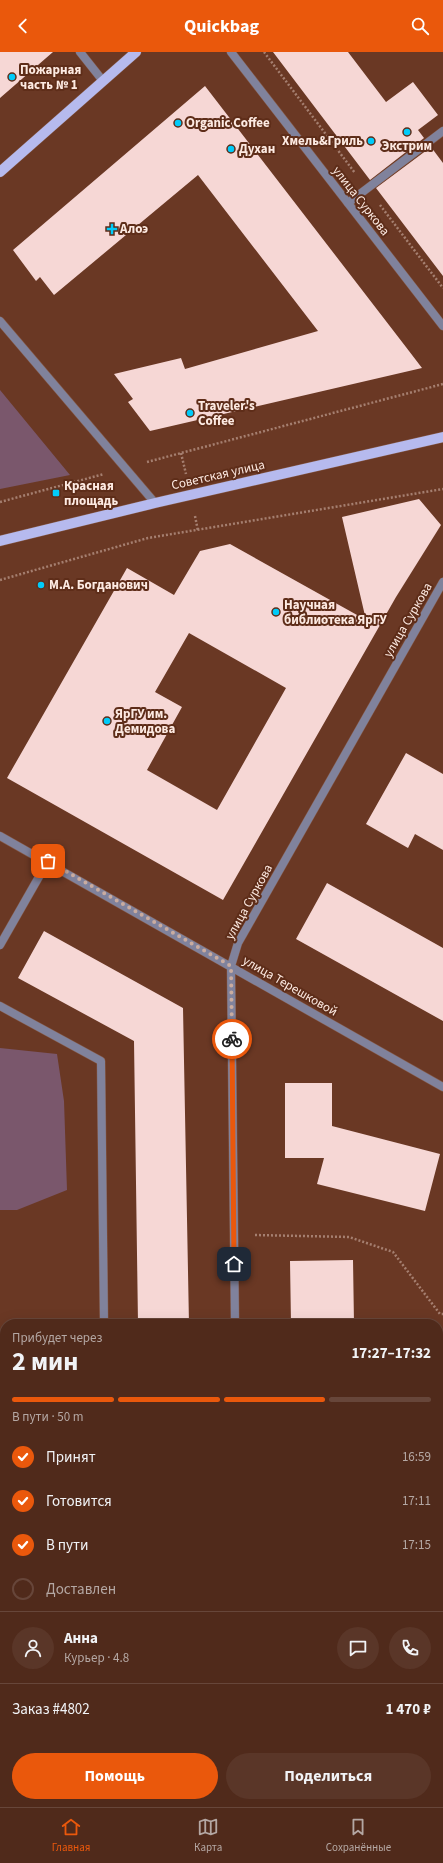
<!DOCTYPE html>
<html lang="ru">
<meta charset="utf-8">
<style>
body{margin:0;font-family:"Source Sans 3",sans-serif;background:#5a3628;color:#f1f3f6;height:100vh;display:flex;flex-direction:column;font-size:15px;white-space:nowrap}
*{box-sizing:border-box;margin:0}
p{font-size:13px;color:#b4a7a3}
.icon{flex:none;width:22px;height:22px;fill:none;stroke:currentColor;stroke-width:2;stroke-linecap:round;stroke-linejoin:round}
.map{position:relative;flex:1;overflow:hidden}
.drawer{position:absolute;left:0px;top:1267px;width:443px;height:488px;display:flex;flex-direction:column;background:#502a1b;border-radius:16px 16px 0 0;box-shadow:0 4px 16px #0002,0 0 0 1px #67463a}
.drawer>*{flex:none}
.pin{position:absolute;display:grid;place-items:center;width:34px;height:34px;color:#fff;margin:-17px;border-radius:8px;box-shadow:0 2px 6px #0006}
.courier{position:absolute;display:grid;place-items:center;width:40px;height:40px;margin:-20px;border:3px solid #ea580c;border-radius:50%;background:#fff;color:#222;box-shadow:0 1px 5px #0007}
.headline em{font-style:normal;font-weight:700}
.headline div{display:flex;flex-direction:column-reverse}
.headline{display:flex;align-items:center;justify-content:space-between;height:68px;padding:0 12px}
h1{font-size:26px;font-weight:700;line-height:30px}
.bar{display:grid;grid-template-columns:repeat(4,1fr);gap:6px 4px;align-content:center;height:48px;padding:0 12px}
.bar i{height:5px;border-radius:3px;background:#67463a}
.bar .selected{background:#ea580c}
.bar p{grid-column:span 4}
.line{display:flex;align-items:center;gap:10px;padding:0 12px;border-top:1px solid #67463a}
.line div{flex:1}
.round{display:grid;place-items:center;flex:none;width:42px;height:42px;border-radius:21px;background:#5a3628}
ol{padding:0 12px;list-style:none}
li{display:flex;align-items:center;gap:12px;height:44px}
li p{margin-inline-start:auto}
li .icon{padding:4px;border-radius:50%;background:#ea580c;color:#fff;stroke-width:4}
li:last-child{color:#b4a7a3}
li i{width:22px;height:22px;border:2px solid #67463a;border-radius:50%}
.action{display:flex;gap:8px;margin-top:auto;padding:8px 12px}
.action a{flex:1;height:46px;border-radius:24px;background:#ea580c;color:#fff;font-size:16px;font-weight:700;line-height:46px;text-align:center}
.action a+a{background:#5a3628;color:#f1f3f6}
header{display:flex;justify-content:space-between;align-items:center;height:52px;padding:0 12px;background:#ea580c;color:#fff;font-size:18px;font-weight:700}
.menu{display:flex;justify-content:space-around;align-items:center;height:56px;border-top:1px solid #67463a;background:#502a1b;font-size:11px;color:#b4a7a3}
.menu a{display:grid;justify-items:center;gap:2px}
.menu .selected{color:#ea580c}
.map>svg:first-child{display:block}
.green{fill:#7a576c}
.building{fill:#f6d7d5;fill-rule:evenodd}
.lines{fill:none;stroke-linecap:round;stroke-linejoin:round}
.lane-casing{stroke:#845846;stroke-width:9}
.street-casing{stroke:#845846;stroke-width:9}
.primary-casing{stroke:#845846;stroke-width:11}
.path{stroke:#a57f70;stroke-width:2.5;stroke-dasharray:2 2;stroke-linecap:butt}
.lane{stroke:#80829c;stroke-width:8}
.street{stroke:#80829c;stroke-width:8}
.primary{stroke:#b6baee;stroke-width:10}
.done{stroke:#caaca0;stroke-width:4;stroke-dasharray:0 7.2}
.route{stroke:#ea580c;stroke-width:5}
.poi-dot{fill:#00cbf9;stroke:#5e2d19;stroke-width:1.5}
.labels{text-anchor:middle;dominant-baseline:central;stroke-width:4;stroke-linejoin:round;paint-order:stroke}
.poi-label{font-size:13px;font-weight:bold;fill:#fdeae2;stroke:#5e2d19;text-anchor:start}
.street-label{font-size:13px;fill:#fdeae2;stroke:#5e2d19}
</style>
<header><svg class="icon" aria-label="back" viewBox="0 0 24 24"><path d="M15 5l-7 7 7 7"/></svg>Quickbag<svg class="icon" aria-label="search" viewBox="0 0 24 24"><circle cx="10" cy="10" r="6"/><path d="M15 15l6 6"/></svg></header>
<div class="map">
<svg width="443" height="1755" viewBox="0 0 443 1755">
<rect width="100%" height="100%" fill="#6a3824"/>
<path class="green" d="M0,338L70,423L0,437Z
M0,996L57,1002L64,1049L67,1138L17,1158H0Z"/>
<path class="building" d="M0,0H53L0,46Z
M273,0H348L386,50L413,30L438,63L418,78L424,86L370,128Z
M205,34L409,299L422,316L150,379L128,350L133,347L114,322L181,306L185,317L318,279L198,123L54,243L40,225L36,229L13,198Z
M431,95L443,111V224L376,136Z
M419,447L441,473L396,545L223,848L7,726L127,516L174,543L200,499L230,492L366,568L342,465ZM189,581L286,636L217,758L147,718L182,655L155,640Z
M406,701L443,722V798L415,782L408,796L366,772Z
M327,831L443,896V969L296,887Z
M44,879L183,956L189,1272H138L134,989L18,926Z
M285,1031H332V1074L440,1102L425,1159L317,1132L324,1106H285Z
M353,1208L354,1272H291L290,1209Z"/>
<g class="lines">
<g class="lane-casing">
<path id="lane" d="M80,0L103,29
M348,151L443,79
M0,269L155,451
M0,893L48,809
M0,954L101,1009L104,1272
M438,1385H443
M111,1750V1755
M392,1750V1755"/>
</g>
<g class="street-casing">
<path id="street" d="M231,0L443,274
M0,784L443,1035
M235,1272L231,914L238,891L443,530
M240,1755V1750"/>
</g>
<g class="primary-casing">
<path id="primary" d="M0,120L136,0
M0,489L155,451L443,385"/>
</g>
<path class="path" d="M264,0L355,121
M380,153L443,236
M181,401L186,422
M147,410L443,332
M0,450L104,422
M195,464L198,479
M0,528L148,486L443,437
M255,1183L349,1185L393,1200L440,1262H443"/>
<use href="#lane" class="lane"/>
<use href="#street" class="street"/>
<use href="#primary" class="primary"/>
</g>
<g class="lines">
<path class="done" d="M48,809L231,914L232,987"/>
<path class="route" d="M232,987L234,1212"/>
</g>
<g class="poi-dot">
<circle cx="12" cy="25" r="4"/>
<circle cx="178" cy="71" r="4"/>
<circle cx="407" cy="80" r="4"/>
<circle cx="371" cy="89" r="4"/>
<circle cx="231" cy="97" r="4"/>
<path d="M110 171h4v4h4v4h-4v4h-4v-4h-4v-4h4z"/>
<circle cx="190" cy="361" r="4"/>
<rect x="52" y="437" width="8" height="8" rx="2"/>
<circle cx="41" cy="533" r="4"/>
<circle cx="276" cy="560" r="4"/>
<circle cx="107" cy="669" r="4"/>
</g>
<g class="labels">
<g class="poi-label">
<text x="20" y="18">Пожарная<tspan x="20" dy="15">часть № 1</tspan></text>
<text x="186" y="71">Organic Coffee</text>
<text x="363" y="89" text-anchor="end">Хмель&amp;Гриль</text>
<text x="407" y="94" text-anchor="middle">Экстрим</text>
<text x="239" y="97">Духан</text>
<text x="120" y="177">Алоэ</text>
<text x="198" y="354">Traveler's<tspan x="198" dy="15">Coffee</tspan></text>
<text x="64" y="434">Красная<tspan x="64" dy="15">площадь</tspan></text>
<text x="49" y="533">М.А. Богданович</text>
<text x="284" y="553">Научная<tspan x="284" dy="15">библиотека ЯрГУ</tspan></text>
<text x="115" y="662">ЯрГУ им.<tspan x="115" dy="15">Демидова</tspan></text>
</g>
<g class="street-label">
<text transform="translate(361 149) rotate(52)">улица Суркова</text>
<text transform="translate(218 423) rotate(-13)">Советская улица</text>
<text transform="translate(408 568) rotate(-60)">улица Суркова</text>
<text transform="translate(249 850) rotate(-61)">улица Суркова</text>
<text transform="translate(290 934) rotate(30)">улица Терешковой</text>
</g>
</g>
</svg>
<div class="pin" style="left:48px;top:809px;background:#ea580c"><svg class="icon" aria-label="bag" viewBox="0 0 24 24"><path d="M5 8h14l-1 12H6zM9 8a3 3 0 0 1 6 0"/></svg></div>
<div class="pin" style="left:234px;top:1212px;background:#1f2937"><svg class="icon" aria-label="home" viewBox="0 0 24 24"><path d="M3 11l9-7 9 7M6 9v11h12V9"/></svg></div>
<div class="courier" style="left:232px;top:987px"><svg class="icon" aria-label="bike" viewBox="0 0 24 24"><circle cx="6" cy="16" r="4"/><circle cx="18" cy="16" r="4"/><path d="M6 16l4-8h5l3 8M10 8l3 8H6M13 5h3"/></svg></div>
<section class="drawer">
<div class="headline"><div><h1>2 мин</h1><p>Прибудет через</p></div><em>17:27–17:32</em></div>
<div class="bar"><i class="selected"></i><i class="selected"></i><i class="selected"></i><i></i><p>В пути · 50 m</p></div>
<ol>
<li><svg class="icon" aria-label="check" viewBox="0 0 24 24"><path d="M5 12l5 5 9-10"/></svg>Принят<p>16:59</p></li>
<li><svg class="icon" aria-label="check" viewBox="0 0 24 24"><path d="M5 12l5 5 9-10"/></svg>Готовится<p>17:11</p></li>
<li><svg class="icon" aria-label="check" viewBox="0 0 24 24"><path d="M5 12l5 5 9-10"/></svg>В пути<p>17:15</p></li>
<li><i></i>Доставлен</li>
</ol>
<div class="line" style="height:72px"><a class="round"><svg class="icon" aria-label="person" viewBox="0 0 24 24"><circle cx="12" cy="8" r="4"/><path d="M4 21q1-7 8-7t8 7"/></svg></a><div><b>Анна</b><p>Курьер · 4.8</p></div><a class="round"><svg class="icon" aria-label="chat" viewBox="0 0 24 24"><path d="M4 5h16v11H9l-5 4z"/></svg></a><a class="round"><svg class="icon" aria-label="phone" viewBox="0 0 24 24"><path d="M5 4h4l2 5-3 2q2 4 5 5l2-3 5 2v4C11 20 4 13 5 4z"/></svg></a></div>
<div class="line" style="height:52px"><div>Заказ #4802</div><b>1 470 ₽</b></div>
<div class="action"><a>Помощь</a><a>Поделиться</a></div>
</section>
</div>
<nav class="menu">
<a class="selected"><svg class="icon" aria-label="home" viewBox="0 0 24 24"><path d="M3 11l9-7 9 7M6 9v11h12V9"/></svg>Главная</a>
<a><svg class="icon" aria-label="map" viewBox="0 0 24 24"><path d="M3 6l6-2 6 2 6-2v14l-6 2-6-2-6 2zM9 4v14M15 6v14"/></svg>Карта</a>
<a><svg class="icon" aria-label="saved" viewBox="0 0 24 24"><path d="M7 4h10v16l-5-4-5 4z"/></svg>Сохранённые</a>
</nav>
